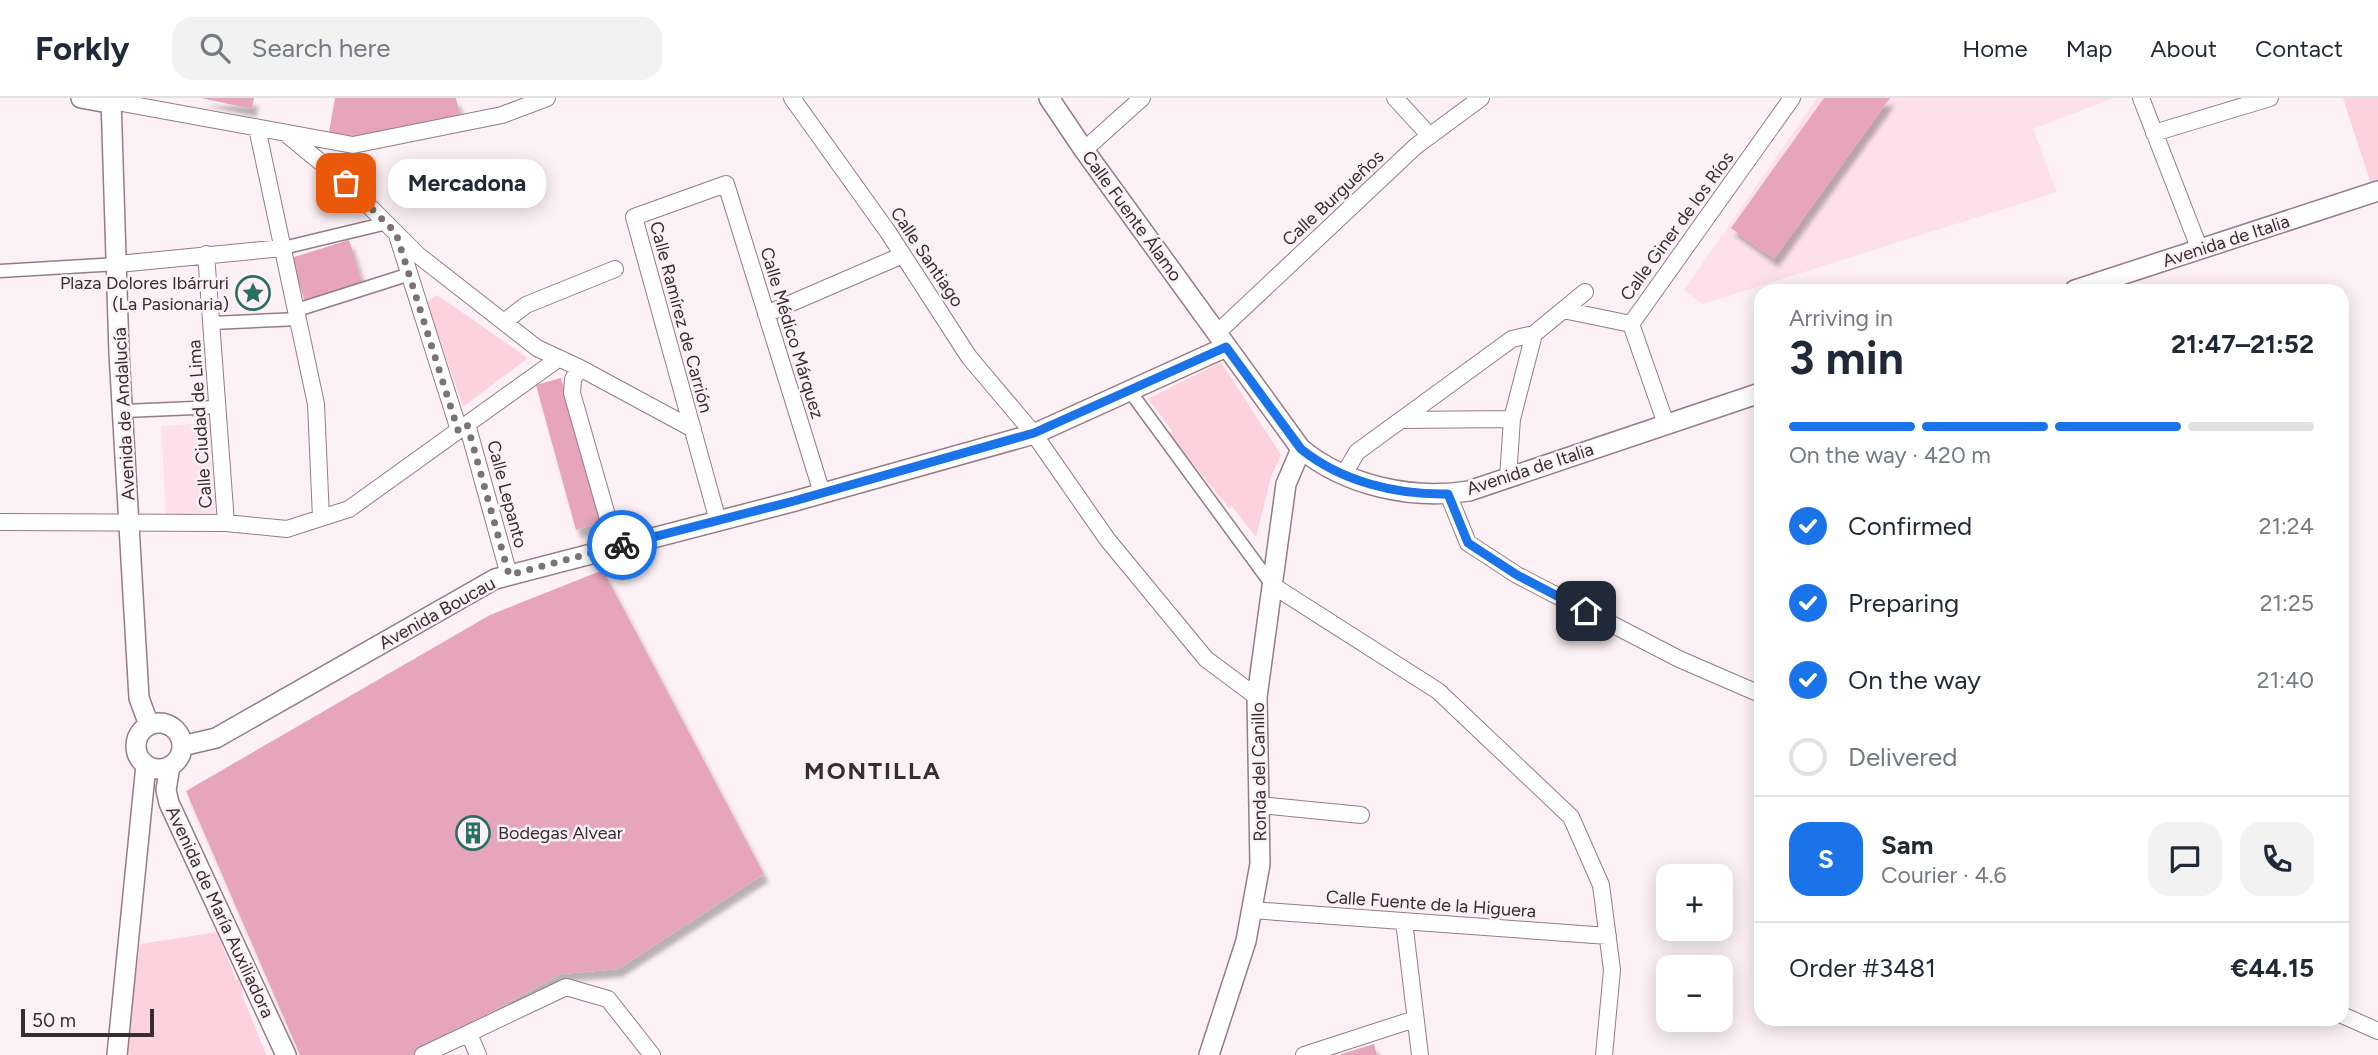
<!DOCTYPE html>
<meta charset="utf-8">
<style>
body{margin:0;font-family:Figtree,sans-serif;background:#f2f2f3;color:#1f2937;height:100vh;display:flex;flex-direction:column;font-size:26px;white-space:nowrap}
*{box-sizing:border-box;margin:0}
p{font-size:23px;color:#747a83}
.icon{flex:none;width:38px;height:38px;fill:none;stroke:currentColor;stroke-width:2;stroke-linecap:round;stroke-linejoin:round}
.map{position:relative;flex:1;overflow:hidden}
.drawer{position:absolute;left:1754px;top:186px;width:595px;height:742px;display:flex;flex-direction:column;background:#fff;border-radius:21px;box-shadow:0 4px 18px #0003}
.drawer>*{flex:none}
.buttons{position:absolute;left:1656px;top:766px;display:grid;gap:14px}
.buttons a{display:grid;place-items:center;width:77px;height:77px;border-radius:14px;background:#fff;box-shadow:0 4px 18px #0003;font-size:35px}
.scale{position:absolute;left:21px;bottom:18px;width:133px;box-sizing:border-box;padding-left:7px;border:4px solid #372c2f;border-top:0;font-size:19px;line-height:24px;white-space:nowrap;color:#372c2f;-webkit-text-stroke:5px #fdf1f5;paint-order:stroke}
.pin{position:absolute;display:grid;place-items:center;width:60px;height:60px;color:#fff;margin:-30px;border-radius:14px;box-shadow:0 4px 10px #0006}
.courier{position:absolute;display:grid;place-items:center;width:70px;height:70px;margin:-35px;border:5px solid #1a73e8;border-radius:50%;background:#fff;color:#222;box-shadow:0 2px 9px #0007}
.bubble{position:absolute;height:49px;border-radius:21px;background:#fff;box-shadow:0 4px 18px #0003;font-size:23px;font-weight:700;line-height:49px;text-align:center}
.overview em{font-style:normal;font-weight:700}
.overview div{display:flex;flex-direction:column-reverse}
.overview{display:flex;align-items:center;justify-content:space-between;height:119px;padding:0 35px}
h1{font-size:46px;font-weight:700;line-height:52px}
.bar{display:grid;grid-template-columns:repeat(4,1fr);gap:10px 7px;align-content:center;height:84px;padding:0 35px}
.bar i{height:9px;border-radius:5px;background:#e0e1e3}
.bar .selected{background:#1a73e8}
.bar p{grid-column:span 4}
.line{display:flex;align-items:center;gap:18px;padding:0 35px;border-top:2px solid #e0e1e3}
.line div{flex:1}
.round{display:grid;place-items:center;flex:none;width:74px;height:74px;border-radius:21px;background:#f2f2f3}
ol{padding:0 35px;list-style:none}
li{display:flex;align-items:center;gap:21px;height:77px}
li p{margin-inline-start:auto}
li .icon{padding:7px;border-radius:50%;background:#1a73e8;color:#fff;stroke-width:4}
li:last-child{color:#747a83}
li i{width:38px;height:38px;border:4px solid #e0e1e3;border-radius:50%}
header{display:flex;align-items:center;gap:42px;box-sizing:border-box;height:98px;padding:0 35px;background:#fff;border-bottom:2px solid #e0e1e3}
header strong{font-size:33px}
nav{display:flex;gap:38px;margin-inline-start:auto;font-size:24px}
.search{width:490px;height:63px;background:#f2f2f3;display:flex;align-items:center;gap:18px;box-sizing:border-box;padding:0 24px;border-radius:21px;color:#747a83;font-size:26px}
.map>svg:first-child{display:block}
.built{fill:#fee0ea}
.green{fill:#fed1df}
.building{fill:#e6a5bb;filter:url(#shadow)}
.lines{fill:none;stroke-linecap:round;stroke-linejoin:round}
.pedestrian-casing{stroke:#967c84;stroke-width:15}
.minor-casing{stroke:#967c84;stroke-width:18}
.tertiary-casing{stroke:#967c84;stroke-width:22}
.pedestrian{stroke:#fff;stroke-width:12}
.minor{stroke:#fff;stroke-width:16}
.tertiary{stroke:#fff;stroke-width:19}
.done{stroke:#7c7174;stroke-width:7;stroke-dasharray:0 12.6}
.route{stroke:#1a73e8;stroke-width:9}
.labels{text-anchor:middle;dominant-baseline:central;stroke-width:5;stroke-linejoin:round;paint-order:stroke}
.street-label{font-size:18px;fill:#372c2f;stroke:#fdf1f5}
.poi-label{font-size:18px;fill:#372c2f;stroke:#fdf1f5;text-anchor:end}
.district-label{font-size:24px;font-weight:bold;letter-spacing:2px;fill:#372c2f;stroke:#fdf1f5}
</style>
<header>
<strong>Forkly</strong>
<div class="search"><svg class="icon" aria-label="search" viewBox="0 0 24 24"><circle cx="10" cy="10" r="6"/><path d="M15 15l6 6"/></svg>Search here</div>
<nav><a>Home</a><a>Map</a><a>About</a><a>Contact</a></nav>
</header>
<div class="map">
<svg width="2378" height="957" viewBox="0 0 2378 957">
<defs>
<filter id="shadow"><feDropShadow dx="4.5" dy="8" stdDeviation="2" flood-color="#0004"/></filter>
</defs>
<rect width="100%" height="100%" fill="#fdf1f5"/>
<path class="built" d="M1817,0H2113L2033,31L2057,94L1703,206L1684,192Z
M209,325L215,415L166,417L161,328Z"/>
<path class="green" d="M2343,0H2378V94L2374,95Z
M437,197L528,260L463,309L427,204Z
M1221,264L1281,357L1271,379L1256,439L1231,407L1230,411L1165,333L1173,334L1148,301Z
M217,834L236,882L240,881L243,899L266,957H125L140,846Z"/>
<path class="building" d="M201,0H254L252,11Z
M335,0H456L460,16L364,40L329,34Z
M1824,0H1890L1774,161L1731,130Z
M349,142L363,186L305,204L291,160Z
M561,280L600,425L576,432L536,287Z
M603,472L764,776L618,871L561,876L411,957H300L186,693L490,517Z
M1374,946L1377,957H1341V956Z"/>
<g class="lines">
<g class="pedestrian-casing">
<path id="pedestrian" d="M283,150L387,125
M0,173L118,166
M297,212L410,176
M212,225L299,221
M1129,292L1272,487
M124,313L218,309"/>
</g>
<g class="minor-casing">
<path id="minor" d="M792,0L888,134L969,259L1034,336L1107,441L1206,561L1257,599
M1395,0L1430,38
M2141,0L2200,152
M111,3L353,47L502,17L547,0
M257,30L316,306L321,420
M285,35L346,85L418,157L537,250L580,270L693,331
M2154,35L2270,0
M1084,52L1142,0
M397,137L459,332
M206,156L226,425
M118,166L283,150
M1563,212L1631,226
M766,216L903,157
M504,224L526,207L615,171
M1217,235L1416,48L1481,0
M1534,236L1585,194
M580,270L573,281L572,295L616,449
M1401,322L1512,321
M467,326L509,477
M1666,326L1631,226L1792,0
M1344,376L1357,354L1512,241L1534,236L1512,321L1508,380
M1448,396L1468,445L1517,477L1679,561L1760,596
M718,423L634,119L726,86L822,395
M0,424L226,425L287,431L349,411L558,261
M1272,487L1438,593L1571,719L1601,787L1612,872L1604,957
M1259,707L1361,717
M1251,812L1608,838
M1404,823L1420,957
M2342,917L2378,933
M469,936L478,957
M423,957L566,889L608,901L652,957
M1304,957L1415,921"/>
</g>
<g class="tertiary-casing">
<path id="tertiary" d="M81,0L108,5L111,3
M111,0L119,255L139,600L149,627
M1049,0L1084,52L1301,351C1347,388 1412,402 1469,393L1760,295
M2075,192L2378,93
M136 648a23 23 0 1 1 46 0a23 23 0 1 1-46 0Z
M182,648L216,640L495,481L795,403L1034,336L1226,249
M170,668L166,692L169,705L286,957
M117,957L146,667
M1209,957L1246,843L1260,766L1257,599L1286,386L1301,351"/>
</g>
<use href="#pedestrian" class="pedestrian"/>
<use href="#minor" class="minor"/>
<use href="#tertiary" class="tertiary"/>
</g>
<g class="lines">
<path class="done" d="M346,85L396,135L458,332L467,326L509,477L622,447"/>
<path class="route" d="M622,447L794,403L1034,335L1226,249L1301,351C1342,384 1397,397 1448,396L1468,445L1517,477L1586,513"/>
</g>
<defs>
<g id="sight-ring" transform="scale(1.75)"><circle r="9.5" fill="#fdf1f5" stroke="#2a6f63" stroke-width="1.5"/><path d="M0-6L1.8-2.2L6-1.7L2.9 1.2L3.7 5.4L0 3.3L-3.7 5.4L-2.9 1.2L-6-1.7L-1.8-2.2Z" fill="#2a6f63"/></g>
<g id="building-ring" transform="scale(1.75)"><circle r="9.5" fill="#fdf1f5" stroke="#2a6f63" stroke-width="1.5"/><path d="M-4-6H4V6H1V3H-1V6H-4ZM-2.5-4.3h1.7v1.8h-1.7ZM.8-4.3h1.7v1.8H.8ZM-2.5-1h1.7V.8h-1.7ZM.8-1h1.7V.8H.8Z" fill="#2a6f63"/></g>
</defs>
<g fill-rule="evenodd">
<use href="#sight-ring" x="253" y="195"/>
<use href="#building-ring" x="473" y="735"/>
</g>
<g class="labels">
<g class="street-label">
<text transform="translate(1333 100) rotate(-43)">Calle Burgueños</text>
<text transform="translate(1132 118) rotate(54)">Calle Fuente Álamo</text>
<text transform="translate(1677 128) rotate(-54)">Calle Giner de los Ríos</text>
<text transform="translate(2226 143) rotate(-18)">Avenida de Italia</text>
<text transform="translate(927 159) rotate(56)">Calle Santiago</text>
<text transform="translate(681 219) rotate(75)">Calle Ramírez de Carrión</text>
<text transform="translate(792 235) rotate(73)">Calle Médico Márquez</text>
<text transform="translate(124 316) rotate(-93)">Avenida de Andalucía</text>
<text transform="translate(200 326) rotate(-94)">Calle Ciudad de Lima</text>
<text transform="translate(1530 371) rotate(-18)">Avenida de Italia</text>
<text transform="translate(507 396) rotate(75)">Calle Lepanto</text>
<text transform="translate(437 515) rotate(-29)">Avenida Boucau</text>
<text transform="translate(1259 674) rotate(-91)">Ronda del Canillo</text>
<text transform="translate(1431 806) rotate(4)">Calle Fuente de la Higuera</text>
<text transform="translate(220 814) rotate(65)">Avenida de María Auxiliadora</text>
</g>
<g class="poi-label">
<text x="229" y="185">Plaza Dolores Ibárruri<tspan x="229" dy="21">(La Pasionaria)</tspan></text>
<text x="498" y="735" text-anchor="start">Bodegas Alvear</text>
</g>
<g class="district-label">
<text x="873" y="672">MONTILLA</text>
</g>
</g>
</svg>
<div class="buttons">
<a>+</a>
<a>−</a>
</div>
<div class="scale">50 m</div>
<div class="pin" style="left:346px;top:85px;background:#ea580c"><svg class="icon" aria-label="bag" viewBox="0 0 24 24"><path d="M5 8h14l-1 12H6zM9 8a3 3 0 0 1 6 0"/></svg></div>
<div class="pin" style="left:1586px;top:513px;background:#1f2937"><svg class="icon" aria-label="home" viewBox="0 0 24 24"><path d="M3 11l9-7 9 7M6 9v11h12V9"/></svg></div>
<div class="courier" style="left:622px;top:447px"><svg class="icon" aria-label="bike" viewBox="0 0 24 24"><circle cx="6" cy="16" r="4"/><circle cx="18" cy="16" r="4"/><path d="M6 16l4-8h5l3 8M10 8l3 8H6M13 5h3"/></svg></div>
<div class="bubble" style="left:388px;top:61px;width:158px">Mercadona</div>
<section class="drawer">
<div class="overview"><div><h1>3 min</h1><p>Arriving in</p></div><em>21:47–21:52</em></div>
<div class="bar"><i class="selected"></i><i class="selected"></i><i class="selected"></i><i></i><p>On the way · 420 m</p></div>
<ol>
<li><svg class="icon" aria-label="check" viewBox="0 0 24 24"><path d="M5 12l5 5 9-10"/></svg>Confirmed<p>21:24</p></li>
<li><svg class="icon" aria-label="check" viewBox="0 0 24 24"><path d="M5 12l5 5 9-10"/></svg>Preparing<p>21:25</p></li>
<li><svg class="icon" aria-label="check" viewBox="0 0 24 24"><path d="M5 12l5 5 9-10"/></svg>On the way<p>21:40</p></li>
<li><i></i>Delivered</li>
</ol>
<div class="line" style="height:126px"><b class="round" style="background:#1a73e8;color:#fff">S</b><div><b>Sam</b><p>Courier · 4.6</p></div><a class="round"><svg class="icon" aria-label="chat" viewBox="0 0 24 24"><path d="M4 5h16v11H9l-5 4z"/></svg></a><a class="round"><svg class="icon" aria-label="phone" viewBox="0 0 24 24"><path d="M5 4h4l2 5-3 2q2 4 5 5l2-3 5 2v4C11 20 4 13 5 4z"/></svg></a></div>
<div class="line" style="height:91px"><div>Order #3481</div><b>€44.15</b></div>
</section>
</div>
